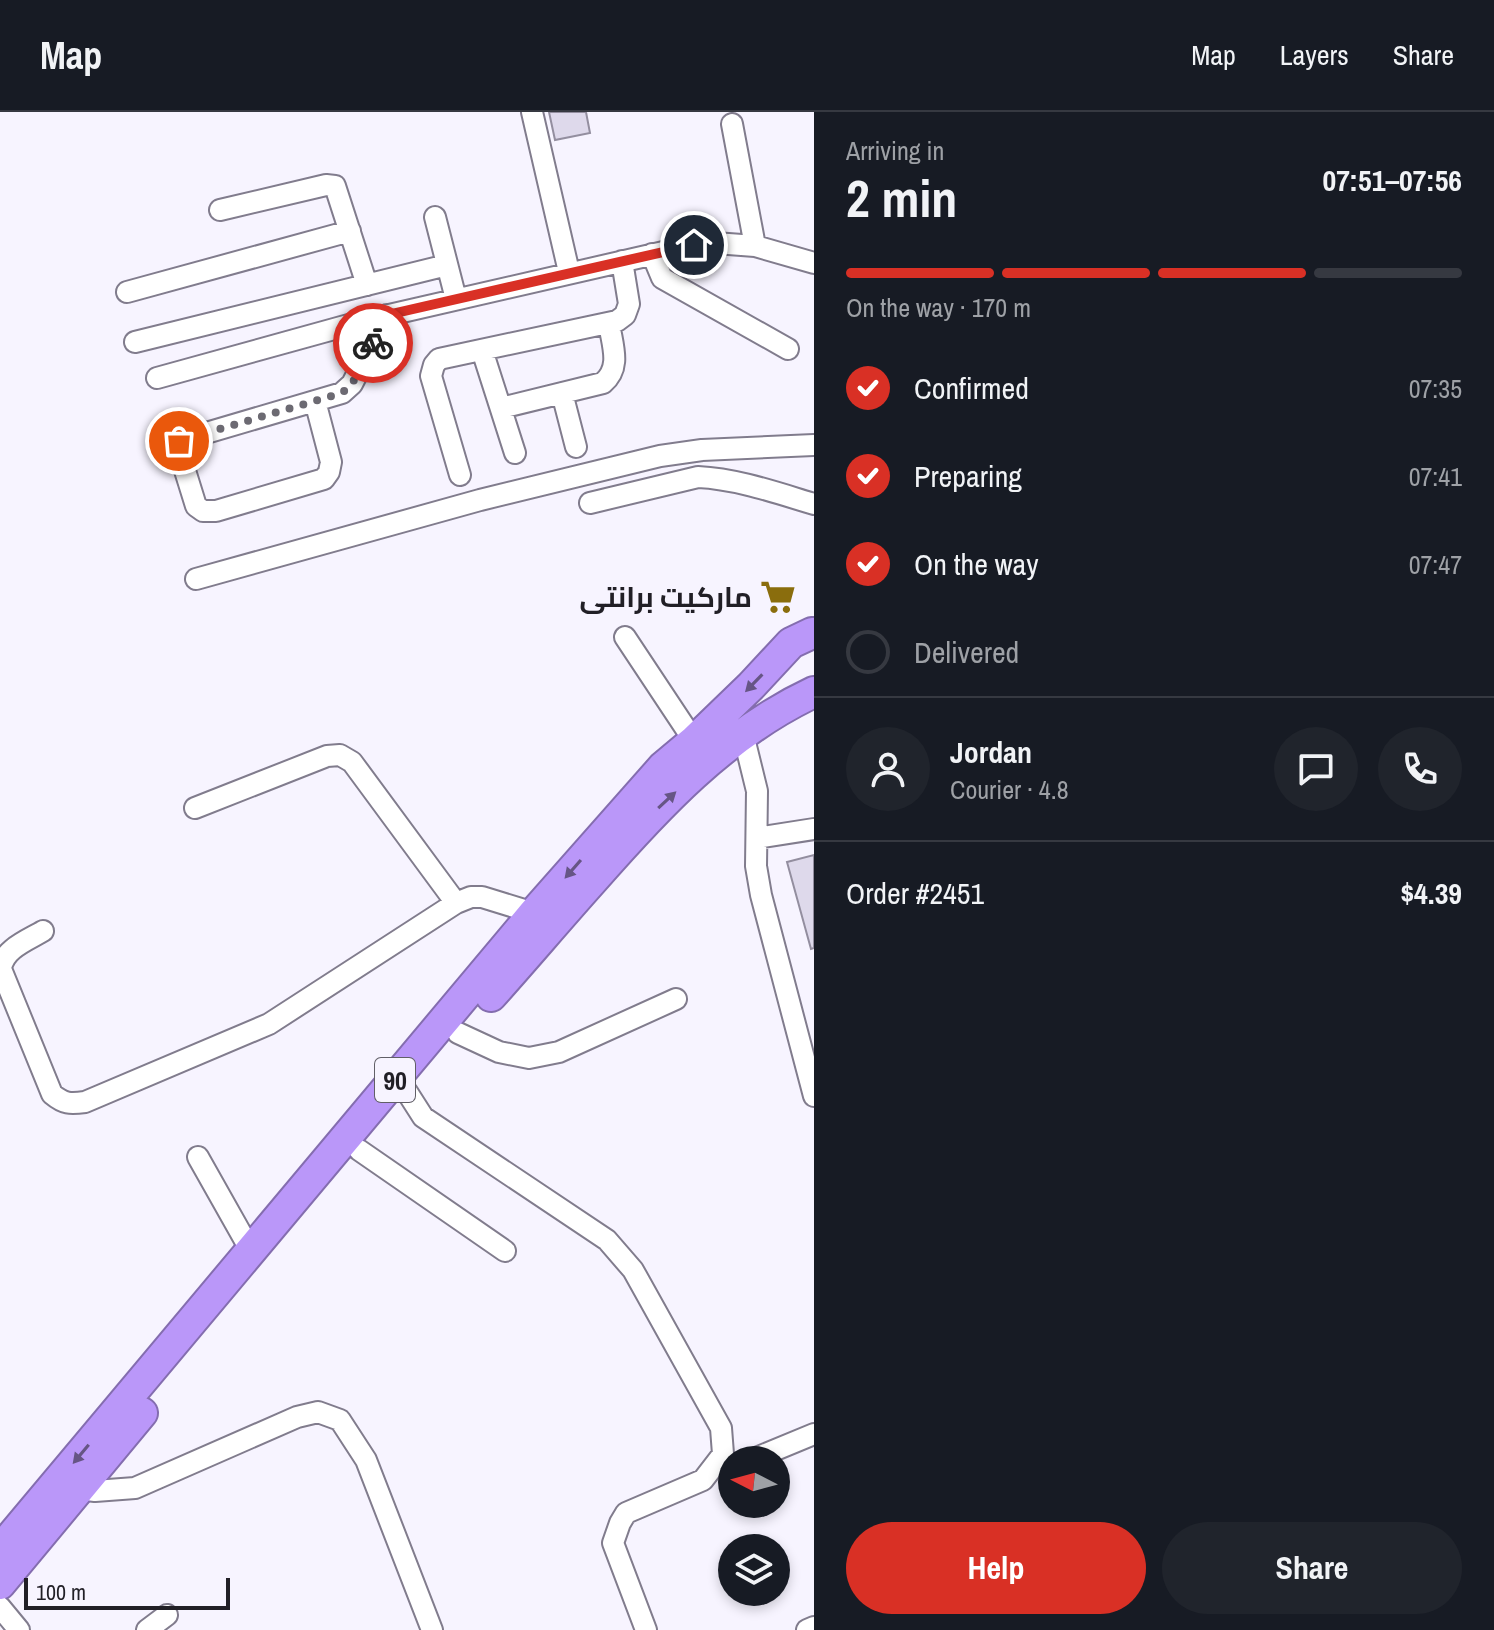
<!DOCTYPE html>
<meta charset="utf-8">
<style>
body{margin:0;font-family:"Archivo Narrow",Cairo,sans-serif;background:#20242c;color:#f1f3f6;height:100vh;display:flex;flex-direction:column;font-size:30px;white-space:nowrap}
*{box-sizing:border-box;margin:0}
p{font-size:26px;color:#9ea1a6}
.icon{flex:none;width:44px;height:44px;fill:none;stroke:currentColor;stroke-width:2;stroke-linecap:round;stroke-linejoin:round}
.map{position:relative;flex:1;overflow:hidden}
.details{display:flex;flex-direction:column;background:#171b24;width:680px}
.details>*{flex:none}
.needle{width:52px;rotate:276deg}
.controls{position:absolute;left:718px;top:1334px;display:grid;gap:16px}
.controls a{display:grid;place-items:center;width:72px;height:72px;border-radius:50%;background:#171b24;box-shadow:0 4px 12px #0003;font-size:40px}
.scale{position:absolute;left:24px;bottom:20px;width:206px;box-sizing:border-box;padding-left:8px;border:4px solid #211f26;border-top:0;font-size:22px;line-height:28px;white-space:nowrap;color:#211f26;-webkit-text-stroke:6px #f7f4ff;paint-order:stroke}
.pin{position:absolute;display:grid;place-items:center;width:68px;height:68px;color:#fff;margin:-34px;border:4px solid #fff;border-radius:50%;box-shadow:0 2px 8px #0007}
.courier{position:absolute;display:grid;place-items:center;width:80px;height:80px;margin:-40px;border:6px solid #d93025;border-radius:50%;background:#fff;color:#222;box-shadow:0 2px 10px #0007}
.head em{font-style:normal;font-weight:800}
.head div{display:flex;flex-direction:column-reverse}
.head{display:flex;align-items:center;justify-content:space-between;height:136px;padding:0 32px}
h1{font-size:52px;font-weight:800;line-height:60px}
.bar{display:grid;grid-template-columns:repeat(4,1fr);gap:12px 8px;align-content:center;height:96px;padding:0 32px}
.bar i{height:10px;border-radius:6px;background:#363941}
.bar .selected{background:#d93025}
.bar p{grid-column:span 4}
.line{display:flex;align-items:center;gap:20px;padding:0 32px;border-top:2px solid #363941}
.line div{flex:1}
.round{display:grid;place-items:center;flex:none;width:84px;height:84px;border-radius:42px;background:#20242c}
ol{padding:0 32px;list-style:none}
li{display:flex;align-items:center;gap:24px;height:88px}
li p{margin-inline-start:auto}
li .icon{padding:8px;border-radius:50%;background:#d93025;color:#fff;stroke-width:4}
li:last-child{color:#9ea1a6}
li i{width:44px;height:44px;border:4px solid #363941;border-radius:50%}
.cta{display:flex;gap:16px;margin-top:auto;padding:16px 32px}
.cta a{flex:1;height:92px;border-radius:48px;background:#d93025;color:#fff;font-size:32px;font-weight:800;line-height:92px;text-align:center}
.cta a+a{background:#20242c;color:#f1f3f6}
header{display:flex;align-items:center;gap:48px;box-sizing:border-box;height:112px;padding:0 40px;background:#171b24;border-bottom:2px solid #363941}
header strong{font-size:38px}
nav{display:flex;gap:44px;margin-inline-start:auto;font-size:28px}
main{display:flex;flex:1;min-height:0}
.map>svg:first-child{display:block}
.building{fill:#ded9eb;stroke:#938e9f;stroke-width:2}
.lines{fill:none;stroke-linecap:round;stroke-linejoin:round}
.minor-casing{stroke:#817c8d;stroke-width:24}
.highway-casing{stroke:#846daf;stroke-width:34}
.minor{stroke:#fff;stroke-width:20}
.highway{stroke:#ba97f9;stroke-width:30}
.oneway{fill:#665585}
.done{stroke:#6c6a72;stroke-width:8;stroke-dasharray:0 14.4}
.route{stroke:#d93025;stroke-width:10}
.labels{text-anchor:middle;dominant-baseline:central;stroke-width:7;stroke-linejoin:round;paint-order:stroke}
.shield{fill:#f7f4ff;stroke:#615f67;stroke-width:2}
.shield-label{font-size:26px;font-weight:bold;fill:#211f26}
.poi-label{font-size:28px;font-weight:bold;fill:#211f26;stroke:#f7f4ff;text-anchor:end}
</style>
<header>
<strong>Map</strong>
<nav><a>Map</a><a>Layers</a><a>Share</a></nav>
</header>
<main>
<div class="map">
<svg width="814" height="1518" viewBox="0 0 814 1518">
<rect width="100%" height="100%" fill="#f7f4ff"/>
<path class="building" d="M549,0H586L590,21L555,28Z
M814,743V836L811,837L787,750Z"/>
<g class="lines">
<g class="minor-casing">
<path id="minor" d="M532,0L569,160
M732,12L755,134
M220,98L326,73L335,74L367,173
M435,105L456,187
M652,142L662,166L788,237
M127,180L350,119
M135,230L447,153
M482,238L515,341
M157,266L363,209L694,133L715,131L755,134L814,151
M562,281L576,335
M315,289L331,350L329,360L324,367L216,399H203L196,394L178,336L179,329L342,281L352,272L387,203
M501,296L603,271C622,255 612,233 609,211
M460,363L431,264L434,253L439,247L617,209L625,203L629,192L622,149
M590,391L698,365C738,367 777,381 814,392
M196,467L480,388L660,344L702,338L814,333
M625,525L694,629
M743,622L757,679L756,754L761,783L814,984
M195,696L327,644L340,643L352,650L456,791
M757,726L814,717
M43,819C28,828 3,837 1,857L52,982C64,992 70,992 85,990L269,912L456,791L471,785H482L534,801
M458,921L499,940L529,946L559,940L676,887
M407,980L423,1005L607,1128L633,1158L721,1316L723,1342L703,1368L626,1401L620,1411L613,1431L646,1518
M359,1038L505,1139
M198,1045L251,1139
M751,1348L814,1322
M79,1377L95,1379L135,1376L297,1305L318,1300L340,1308L366,1348L432,1518
M0,1495L19,1518
M147,1518L167,1503
M807,1518L814,1515"/>
</g>
<g class="highway-casing">
<path id="highway" d="M491,884C525,846 558,807 592,769C656,696 724,622 814,580
M0,1438L534,801L663,655L694,629L751,574L791,531L812,521
M0,1472L142,1301"/>
</g>
<use href="#minor" class="minor"/>
<use href="#highway" class="highway"/>
</g>
<defs><path id="oneway-solid" d="M-6-.8H1V-3.2L6.5 0L1 3.2V.8H-6Z" transform="scale(2)"/></defs>
<g class="oneway">
<use href="#oneway-solid" transform="translate(754 571) rotate(134)"/>
<use href="#oneway-solid" transform="translate(667 688) rotate(-43)"/>
<use href="#oneway-solid" transform="translate(573 757) rotate(131)"/>
<use href="#oneway-solid" transform="translate(81 1342) rotate(130)"/>
</g>
<g class="lines">
<path class="done" d="M179,329L342,281L352,272L373,231"/>
<path class="route" d="M373,231L387,203L694,133"/>
</g>
<defs>
<g id="supermarket-bare" transform="scale(2.76)"><path d="M-6-5.5h2.5l.6 2H6L4.5 2H-2.5L-4.4-4H-6ZM-1.5 3.2a1.3 1.3 0 1 0 .1 0ZM3 3.2a1.3 1.3 0 1 0 .1 0Z" fill="#8a6d0d" stroke="#f7f4ff" stroke-width="2.5" paint-order="stroke"/></g>
</defs>
<g fill-rule="evenodd">
<use href="#supermarket-bare" x="778" y="485"/>
</g>
<g class="labels">
<rect class="shield" x="375" y="946" width="40" height="44" rx="6"/>
<g class="shield-label">
<text x="395" y="968">90</text>
</g>
<g class="poi-label">
<text x="752" y="485">مارکیت برانتی</text>
</g>
</g>
</svg>
<div class="controls">
<a><svg class="needle" viewBox="-14 -14 28 28"><path d="M0-13l5 13h-10z" fill="#e53935"/><path d="M0 13l5-13h-10z" fill="#9ea1a6"/></svg></a>
<a><svg class="icon" aria-label="layers" viewBox="0 0 24 24"><path d="M12 4l9 5-9 5-9-5zM3 14l9 5 9-5"/></svg></a>
</div>
<div class="scale">100 m</div>
<div class="pin" style="left:179px;top:329px;background:#ea580c"><svg class="icon" aria-label="bag" viewBox="0 0 24 24"><path d="M5 8h14l-1 12H6zM9 8a3 3 0 0 1 6 0"/></svg></div>
<div class="pin" style="left:694px;top:133px;background:#1f2937"><svg class="icon" aria-label="home" viewBox="0 0 24 24"><path d="M3 11l9-7 9 7M6 9v11h12V9"/></svg></div>
<div class="courier" style="left:373px;top:231px"><svg class="icon" aria-label="bike" viewBox="0 0 24 24"><circle cx="6" cy="16" r="4"/><circle cx="18" cy="16" r="4"/><path d="M6 16l4-8h5l3 8M10 8l3 8H6M13 5h3"/></svg></div>
</div>
<section class="details">
<div class="head"><div><h1>2 min</h1><p>Arriving in</p></div><em>07:51–07:56</em></div>
<div class="bar"><i class="selected"></i><i class="selected"></i><i class="selected"></i><i></i><p>On the way · 170 m</p></div>
<ol>
<li><svg class="icon" aria-label="check" viewBox="0 0 24 24"><path d="M5 12l5 5 9-10"/></svg>Confirmed<p>07:35</p></li>
<li><svg class="icon" aria-label="check" viewBox="0 0 24 24"><path d="M5 12l5 5 9-10"/></svg>Preparing<p>07:41</p></li>
<li><svg class="icon" aria-label="check" viewBox="0 0 24 24"><path d="M5 12l5 5 9-10"/></svg>On the way<p>07:47</p></li>
<li><i></i>Delivered</li>
</ol>
<div class="line" style="height:144px"><a class="round"><svg class="icon" aria-label="person" viewBox="0 0 24 24"><circle cx="12" cy="8" r="4"/><path d="M4 21q1-7 8-7t8 7"/></svg></a><div><b>Jordan</b><p>Courier · 4.8</p></div><a class="round"><svg class="icon" aria-label="chat" viewBox="0 0 24 24"><path d="M4 5h16v11H9l-5 4z"/></svg></a><a class="round"><svg class="icon" aria-label="phone" viewBox="0 0 24 24"><path d="M5 4h4l2 5-3 2q2 4 5 5l2-3 5 2v4C11 20 4 13 5 4z"/></svg></a></div>
<div class="line" style="height:104px"><div>Order #2451</div><b>$4.39</b></div>
<div class="cta"><a>Help</a><a>Share</a></div>
</section>
</main>
